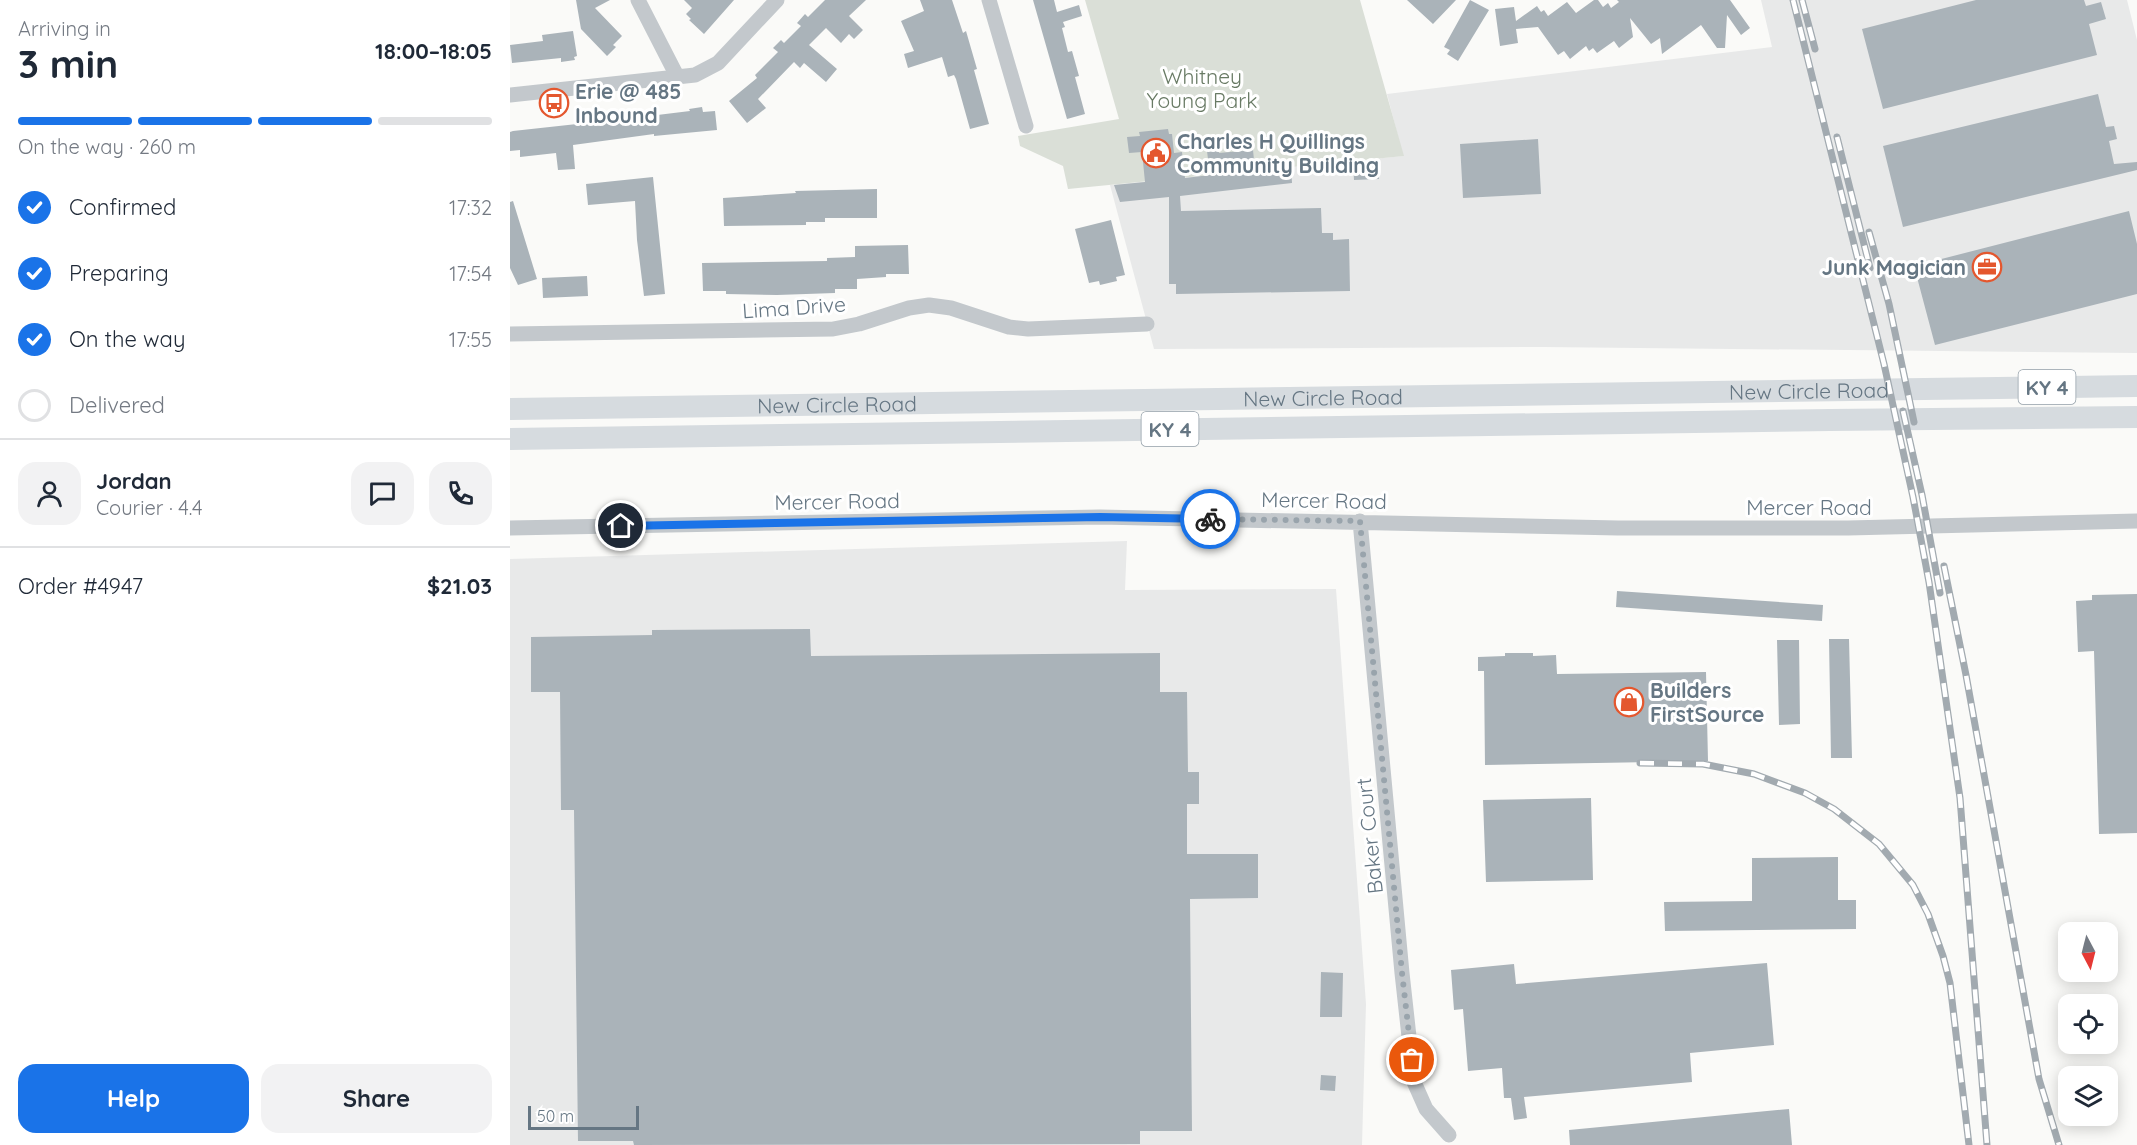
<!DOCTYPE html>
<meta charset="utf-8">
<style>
body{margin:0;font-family:Quicksand,sans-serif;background:#f2f2f3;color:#1f2937;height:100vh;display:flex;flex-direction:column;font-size:22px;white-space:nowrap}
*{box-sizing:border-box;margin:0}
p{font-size:20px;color:#747a83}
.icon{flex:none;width:33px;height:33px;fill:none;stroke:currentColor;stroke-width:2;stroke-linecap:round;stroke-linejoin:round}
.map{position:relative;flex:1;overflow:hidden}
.sheet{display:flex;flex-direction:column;background:#fff;width:510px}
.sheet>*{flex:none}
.needle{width:39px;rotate:173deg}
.controls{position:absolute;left:1548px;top:922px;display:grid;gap:12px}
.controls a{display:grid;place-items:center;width:60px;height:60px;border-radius:12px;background:#fff;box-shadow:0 3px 15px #0003;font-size:30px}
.scale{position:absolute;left:18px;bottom:15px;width:111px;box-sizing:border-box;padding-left:6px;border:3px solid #657683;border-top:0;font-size:16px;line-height:21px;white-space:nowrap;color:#657683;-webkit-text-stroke:4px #fff;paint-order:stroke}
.pin{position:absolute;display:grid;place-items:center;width:51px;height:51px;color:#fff;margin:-26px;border:3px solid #fff;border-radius:50%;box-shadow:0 2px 6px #0007}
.courier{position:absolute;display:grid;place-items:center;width:60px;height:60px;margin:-30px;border:4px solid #1a73e8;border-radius:50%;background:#fff;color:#222;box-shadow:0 2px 8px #0007}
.head em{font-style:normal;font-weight:800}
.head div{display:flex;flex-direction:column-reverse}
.head{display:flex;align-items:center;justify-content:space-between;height:102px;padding:0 18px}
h1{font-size:39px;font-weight:800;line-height:45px}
.bar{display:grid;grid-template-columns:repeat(4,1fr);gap:9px 6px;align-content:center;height:72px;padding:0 18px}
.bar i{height:8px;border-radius:4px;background:#e0e1e3}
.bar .current{background:#1a73e8}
.bar p{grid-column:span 4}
.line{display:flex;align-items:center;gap:15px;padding:0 18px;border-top:2px solid #e0e1e3}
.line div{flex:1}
.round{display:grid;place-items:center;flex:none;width:63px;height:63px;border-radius:18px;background:#f2f2f3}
ol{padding:0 18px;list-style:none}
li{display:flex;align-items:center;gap:18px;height:66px}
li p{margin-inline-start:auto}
li .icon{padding:6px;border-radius:50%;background:#1a73e8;color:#fff;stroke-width:4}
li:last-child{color:#747a83}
li i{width:33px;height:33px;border:3px solid #e0e1e3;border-radius:50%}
.primary-button{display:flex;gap:12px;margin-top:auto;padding:12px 18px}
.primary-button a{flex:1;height:69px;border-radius:18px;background:#1a73e8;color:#fff;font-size:24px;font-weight:800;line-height:69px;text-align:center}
.primary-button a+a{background:#f2f2f3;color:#1f2937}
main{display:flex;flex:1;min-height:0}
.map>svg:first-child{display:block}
.built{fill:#e8e9e9}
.green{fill:#dadfd7}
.building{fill:#aab3b9}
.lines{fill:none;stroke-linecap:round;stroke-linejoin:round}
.minor{stroke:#c3c8cc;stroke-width:15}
.highway{stroke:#d6dbdf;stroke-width:22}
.rail-casing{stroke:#a2aab0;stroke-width:7}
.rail{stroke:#fff;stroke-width:4.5;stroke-dasharray:14;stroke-linecap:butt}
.done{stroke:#99a4ac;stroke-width:6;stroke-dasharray:0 10.8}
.route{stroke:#1a73e8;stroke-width:8}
.labels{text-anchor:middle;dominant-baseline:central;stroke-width:6;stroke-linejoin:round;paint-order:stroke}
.shield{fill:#fff;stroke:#939fa8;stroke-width:1.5}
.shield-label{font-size:20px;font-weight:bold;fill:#657683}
.park-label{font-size:21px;fill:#687a64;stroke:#fff}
.poi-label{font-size:21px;font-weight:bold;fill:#657683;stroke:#fff;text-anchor:start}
.street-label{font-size:21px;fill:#657683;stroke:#fff}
</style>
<main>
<section class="sheet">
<div class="head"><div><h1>3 min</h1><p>Arriving in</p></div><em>18:00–18:05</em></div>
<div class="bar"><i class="current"></i><i class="current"></i><i class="current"></i><i></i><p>On the way · 260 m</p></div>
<ol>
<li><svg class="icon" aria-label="check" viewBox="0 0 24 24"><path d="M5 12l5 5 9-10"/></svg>Confirmed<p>17:32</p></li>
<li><svg class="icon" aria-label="check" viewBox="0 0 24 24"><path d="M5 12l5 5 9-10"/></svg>Preparing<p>17:54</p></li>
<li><svg class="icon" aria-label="check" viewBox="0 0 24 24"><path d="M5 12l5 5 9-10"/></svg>On the way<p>17:55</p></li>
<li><i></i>Delivered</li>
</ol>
<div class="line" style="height:108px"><a class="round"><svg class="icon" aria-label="person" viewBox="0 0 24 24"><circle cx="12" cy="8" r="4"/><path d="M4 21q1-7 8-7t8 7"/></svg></a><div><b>Jordan</b><p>Courier · 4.4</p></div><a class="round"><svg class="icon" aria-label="chat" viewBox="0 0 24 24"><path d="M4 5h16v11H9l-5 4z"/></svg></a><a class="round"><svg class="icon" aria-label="phone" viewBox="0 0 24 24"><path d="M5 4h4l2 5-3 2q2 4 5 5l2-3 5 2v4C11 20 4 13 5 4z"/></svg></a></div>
<div class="line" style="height:78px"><div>Order #4947</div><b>$21.03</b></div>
<div class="primary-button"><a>Help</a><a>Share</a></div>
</section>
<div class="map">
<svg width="1627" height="1145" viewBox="0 0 1627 1145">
<rect width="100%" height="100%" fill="#fafaf8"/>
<path class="built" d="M1251,0H1617L1627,40V353L1033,347L644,349L600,185L893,156L877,94L1262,47Z
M617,541L615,590L826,589L856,1004L852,1145H0V559Z"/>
<path class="green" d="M575,0H850L894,156L558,189L553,166L510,146L508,136L609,119Z"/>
<path class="building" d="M66,0H100L85,8L112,36L103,45L106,47L97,56L71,29Z
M174,0H224L194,34L179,20L181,19L176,14L182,8Z
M315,0H356L339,16L353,30L344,39L339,34L331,43L316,28L299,45L327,69L316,82L294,63L290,68L284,62L248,99L256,108L237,123L219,101L247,78L245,75L268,52L263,48L271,40L274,43L291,26L287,23L295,14L298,17Z
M410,0H442L453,33L456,31L467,69L464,70L479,124L460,129L446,79L444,75L438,77L432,57L398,68L394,54L404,51L391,21L414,11Z
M523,0H544L547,12L569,5L572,16L553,22L555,27L552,28L558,52L562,51L569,76L565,77L575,114L557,119Z
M897,0H946L923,24Z
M960,0L979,10L948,61L937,54L940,50L934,47Z
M1084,0H1088L1093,7L1098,3L1101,8L1109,2L1107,0H1220L1240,28L1231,35L1217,15L1215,48H1207L1191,25L1152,54L1150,38L1141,44L1120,18L1123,37L1109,48L1104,41L1087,53L1083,48L1079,51L1076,46L1060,59L1054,51L1048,55L1028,27L1006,29L1008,43L990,46L985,9L1004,7L1006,21L1027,6L1031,12L1034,10L1038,16L1057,2L1066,13Z
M1466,0H1574L1576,6L1591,2L1596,19L1579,24L1587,55L1373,109L1352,29Z
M63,31L67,56L64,57L65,60L51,62V58L2,63L0,45L33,41L32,35Z
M1588,94L1596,127L1604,126L1607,139L1599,141L1604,164L1627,162V170L1393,227L1373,146Z
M192,107L193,112L205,111L207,130L144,136V134L63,145L65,169L48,170L46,153L10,157V150L0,151V132L3,131L131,117L180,111L179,109Z
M658,129L659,134H662L664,153L672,152L675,178L700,175L696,143L708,142L709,153L743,150L745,170L781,166L782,183L670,196L671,211L811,208L812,233H823V240L839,239L840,291L666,294V284H659V197L610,202L604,185L635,182L632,152L619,153L617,137L630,136L629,132Z
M1028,139L1031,194L953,198L950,144Z
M869,161V179L844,180L843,162Z
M143,177L155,294L134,296L127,240L125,201L78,205L76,184Z
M367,189V218H315V222H296V225L214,226L213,198L286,193L285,191Z
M3,201L27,279L8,285L0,268V202Z
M1619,211L1627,244V294L1425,345L1404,266Z
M601,220L615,275L606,277L607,281L590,285L589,281L579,283L565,229Z
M398,245L399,274H376V277L347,279V289H325V293L267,295L216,294V291H193L192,263L317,261V258L345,257V246Z
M77,276L78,296L33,298L32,278Z
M1107,591L1313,605L1312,621L1106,607Z
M1627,594V833L1589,834L1584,651L1568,652L1566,601L1582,600V595Z
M300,629L301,656L650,653V692H677L678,772H689V804H677V854H748V898L680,899L682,1131H630V1144L124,1145L123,1141H68L64,810H51L50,692H21V637L142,635V630Z
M1319,639H1339L1342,758H1321Z
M1267,640H1289L1290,724L1269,725Z
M995,653H1023V656L1046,655L1047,674L1196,672L1198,761L975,765L974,671H968V657L995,656Z
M1081,798L1083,880L976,882L973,800Z
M1328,857V900H1346V929L1155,931L1154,902L1242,901V858Z
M1257,963L1264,1045L1180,1053L1182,1082L1014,1097L1017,1118L1004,1120L1001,1098H994L992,1068L958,1071L953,1009L944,1010L941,970L1004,964L1006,984Z
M811,972L833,973L832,1017H810Z
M811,1075L826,1076L825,1091L810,1090Z
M1279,1109L1282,1145H1060L1059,1130Z"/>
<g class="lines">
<path class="minor" d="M128,0L168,78
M479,0L516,126
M0,95L185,75L208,63L267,0
M0,334L323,329L349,324L399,308L419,305L441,308L499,327L518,329L637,324
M850,521L892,973L904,1082L916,1109L939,1135
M0,528L590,517L1108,528H1338L1627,521"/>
<g class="highway">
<path id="s1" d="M0,409L1627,386"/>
<path d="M0,439L1320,420L1627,417"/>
</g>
<g class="rail-casing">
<path id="rail" d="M1283,0L1374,364L1403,497L1419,582L1450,798L1477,1145
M1292,0L1305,49
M1327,137L1360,268
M1359,232L1379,304L1404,422
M1393,411L1412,495L1430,593
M1434,566L1456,675L1529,1079L1549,1145
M1130,763L1193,764L1244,774L1295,793L1324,809L1369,844L1403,885L1418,914L1433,956L1440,983L1459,1145"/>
</g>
<use href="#rail" class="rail"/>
</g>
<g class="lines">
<path class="done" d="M700,519L850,521L892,973L902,1060"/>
<path class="route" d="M111,526L590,517L700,519"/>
</g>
<defs>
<g id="bus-ring" transform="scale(1.5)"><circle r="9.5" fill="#fff" stroke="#e4572e" stroke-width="1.5"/><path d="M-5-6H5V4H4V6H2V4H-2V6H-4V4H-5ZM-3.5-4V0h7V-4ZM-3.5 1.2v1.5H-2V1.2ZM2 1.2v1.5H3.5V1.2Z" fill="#e4572e"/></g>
<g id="civic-ring" transform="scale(1.5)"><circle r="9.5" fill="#fff" stroke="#e4572e" stroke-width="1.5"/><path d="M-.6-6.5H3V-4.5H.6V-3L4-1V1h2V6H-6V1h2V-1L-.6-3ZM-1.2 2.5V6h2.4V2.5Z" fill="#e4572e"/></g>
<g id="office-ring" transform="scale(1.5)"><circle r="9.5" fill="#fff" stroke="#e4572e" stroke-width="1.5"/><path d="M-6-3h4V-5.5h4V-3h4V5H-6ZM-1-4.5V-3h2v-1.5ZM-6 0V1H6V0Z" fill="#e4572e"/></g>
<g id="shop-ring" transform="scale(1.5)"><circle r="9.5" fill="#fff" stroke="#e4572e" stroke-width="1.5"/><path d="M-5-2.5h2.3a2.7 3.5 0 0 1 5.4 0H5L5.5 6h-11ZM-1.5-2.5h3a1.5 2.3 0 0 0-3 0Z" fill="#e4572e"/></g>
</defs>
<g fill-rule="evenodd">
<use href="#bus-ring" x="44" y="103"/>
<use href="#civic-ring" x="646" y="153"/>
<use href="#office-ring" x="1477" y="267"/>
<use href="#shop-ring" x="1119" y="702"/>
</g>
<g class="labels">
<g class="shield">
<rect x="1508.5" y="370" width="57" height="34" rx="4.5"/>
<rect x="631.5" y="412" width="57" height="34" rx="4.5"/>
</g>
<g class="shield-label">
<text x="1537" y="387">KY 4</text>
<text x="660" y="429">KY 4</text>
</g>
<g class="park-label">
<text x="692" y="76">Whitney<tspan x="692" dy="24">Young Park</tspan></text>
</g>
<g class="poi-label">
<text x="65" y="91">Erie @ 485<tspan x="65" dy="24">Inbound</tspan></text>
<text x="667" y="141">Charles H Quillings<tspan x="667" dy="24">Community Building</tspan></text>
<text x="1456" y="267" text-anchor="end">Junk Magician</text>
<text x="1140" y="690">Builders<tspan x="1140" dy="24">FirstSource</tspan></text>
</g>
<g class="street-label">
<text transform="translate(284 307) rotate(-4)">Lima Drive</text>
<text stroke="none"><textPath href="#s1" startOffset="1299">New Circle Road</textPath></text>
<text stroke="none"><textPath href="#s1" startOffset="813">New Circle Road</textPath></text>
<text stroke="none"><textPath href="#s1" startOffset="327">New Circle Road</textPath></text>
<text transform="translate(814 500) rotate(1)">Mercer Road</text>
<text transform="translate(327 501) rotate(-1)">Mercer Road</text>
<text x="1299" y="507">Mercer Road</text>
<text transform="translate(859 836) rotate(-96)">Baker Court</text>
</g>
</g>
</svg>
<div class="controls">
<a><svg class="needle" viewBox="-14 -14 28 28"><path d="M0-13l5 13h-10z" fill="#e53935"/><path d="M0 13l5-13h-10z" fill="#747a83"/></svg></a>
<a><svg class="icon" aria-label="locate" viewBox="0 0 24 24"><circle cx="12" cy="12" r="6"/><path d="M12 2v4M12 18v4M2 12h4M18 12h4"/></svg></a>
<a><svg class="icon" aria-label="layers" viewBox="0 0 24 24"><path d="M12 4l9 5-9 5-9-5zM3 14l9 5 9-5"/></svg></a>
</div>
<div class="scale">50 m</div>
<div class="pin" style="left:902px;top:1060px;background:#ea580c"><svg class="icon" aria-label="bag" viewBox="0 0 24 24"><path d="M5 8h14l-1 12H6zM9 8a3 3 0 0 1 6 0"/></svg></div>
<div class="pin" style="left:111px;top:526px;background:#1f2937"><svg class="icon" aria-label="home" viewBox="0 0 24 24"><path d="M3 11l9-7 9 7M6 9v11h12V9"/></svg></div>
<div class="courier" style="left:700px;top:519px"><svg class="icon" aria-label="bike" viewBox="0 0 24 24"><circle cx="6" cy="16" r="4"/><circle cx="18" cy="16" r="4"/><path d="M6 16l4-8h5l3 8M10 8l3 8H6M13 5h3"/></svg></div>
</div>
</main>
